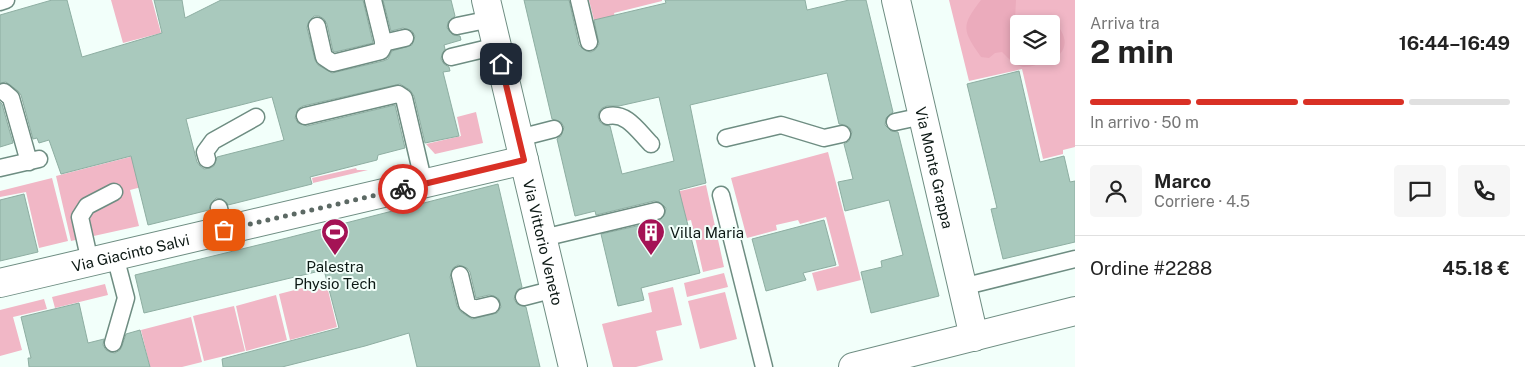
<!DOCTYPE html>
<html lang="it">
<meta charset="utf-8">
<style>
body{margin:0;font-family:"Public Sans",sans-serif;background:#f6f6f6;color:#222;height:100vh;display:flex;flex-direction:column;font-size:19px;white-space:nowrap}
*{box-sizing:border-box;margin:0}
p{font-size:16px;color:#767676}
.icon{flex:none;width:28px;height:28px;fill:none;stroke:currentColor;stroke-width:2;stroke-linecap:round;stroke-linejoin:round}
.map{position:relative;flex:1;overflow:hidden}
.sheet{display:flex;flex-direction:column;background:#fff;width:450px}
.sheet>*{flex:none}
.fabs{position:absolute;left:1010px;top:15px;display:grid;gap:10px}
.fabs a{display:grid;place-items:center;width:50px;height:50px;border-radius:5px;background:#fff;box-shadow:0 2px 8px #0003;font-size:25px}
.pin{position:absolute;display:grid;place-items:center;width:42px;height:42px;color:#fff;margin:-21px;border-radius:10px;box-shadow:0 2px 8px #0006}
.courier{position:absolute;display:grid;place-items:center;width:50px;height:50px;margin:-25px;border:4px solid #d93025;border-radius:50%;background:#fff;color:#222;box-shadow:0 1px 6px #0007}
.headline em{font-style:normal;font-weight:700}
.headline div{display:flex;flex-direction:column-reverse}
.headline{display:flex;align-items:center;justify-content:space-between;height:85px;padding:0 15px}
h1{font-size:32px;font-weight:700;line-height:38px}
.bar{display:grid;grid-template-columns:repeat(4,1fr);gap:8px 5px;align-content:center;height:60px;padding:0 15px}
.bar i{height:6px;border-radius:4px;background:#e0e0e0}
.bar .on{background:#d93025}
.bar p{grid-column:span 4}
.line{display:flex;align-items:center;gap:12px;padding:0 15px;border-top:1px solid #e0e0e0}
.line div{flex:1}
.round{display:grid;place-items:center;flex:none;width:52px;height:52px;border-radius:5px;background:#f6f6f6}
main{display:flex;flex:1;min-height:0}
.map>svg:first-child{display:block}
.green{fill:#f1b7c6;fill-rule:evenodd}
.forest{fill:#ebabbc}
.building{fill:#a9c9bd;stroke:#8eaea2;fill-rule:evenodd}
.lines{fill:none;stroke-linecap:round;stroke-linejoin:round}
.service-casing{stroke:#6e8d82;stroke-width:19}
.minor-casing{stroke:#6e8d82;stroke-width:30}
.tertiary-casing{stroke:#6e8d82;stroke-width:30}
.service{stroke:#fff;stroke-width:16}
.minor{stroke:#fff;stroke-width:28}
.tertiary{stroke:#fff;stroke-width:28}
.done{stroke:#5c6964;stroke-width:5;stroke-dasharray:0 9}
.route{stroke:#d93025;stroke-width:6}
.labels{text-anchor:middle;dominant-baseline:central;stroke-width:4;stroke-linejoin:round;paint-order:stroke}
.street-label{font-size:15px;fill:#0c1814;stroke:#f2fffa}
.poi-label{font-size:15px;fill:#0c1814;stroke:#f2fffa;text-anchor:start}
</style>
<main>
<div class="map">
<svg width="1075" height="367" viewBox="0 0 1075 367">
<rect width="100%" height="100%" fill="#f2fffa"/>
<path class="green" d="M111,0H152L161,33L123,43Z
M589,0H662V1L614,13L620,35L599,40Z
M949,0H1075V147L1063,150V154L1043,159L1022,69L969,81ZM1019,24H1051V56H1019Z
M476,112L483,143L435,154L426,144L461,136L457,117Z
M153,151L172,179L130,190L139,226L71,241L56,176Z
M828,152L861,280L817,291L812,273L839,266L826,217L800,224L798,220L776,225L777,230L747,238L731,178Z
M356,168L357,170H368L313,183L312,178Z
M52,178L68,241L39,248L26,192L0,197V191Z
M706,185L724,267L703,272L691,220L641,231L638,224L669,217L663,195Z
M724,273L728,287L687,297L684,283Z
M326,282L337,327L290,340L279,294Z
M105,284L108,295L55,308L52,297Z
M673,287L682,325L656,331L663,360L636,367H613L602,324L652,312L648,293Z
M725,292L737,339L700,349L688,301Z
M276,295L287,340L246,351L236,306Z
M44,299L47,309L13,317L22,350L0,356V310Z
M234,306L245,351L204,361L193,316Z
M191,317L202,362L182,367H150L141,330Z"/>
<path class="forest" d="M981,0H1016L1015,20L1019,26V56H1051V24H1034L1041,20H1052C1075,41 1065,60 1036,65C1033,66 1028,67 1024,67C1015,66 1008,58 1002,52L995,53L989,58L981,57C962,30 961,26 981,0Z"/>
<path class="building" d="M52,0H67L82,57L162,33L154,0H182L185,18L221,0H363L373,43L335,52L333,51L327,24L324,19L319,16H314L308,23L307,28L315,60L318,65L332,73L383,61L388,59L392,51L412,45L415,36L412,31L403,28L391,31L383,0H451L455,16L448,22L447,28L453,35L460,36L461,40L444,45L445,49L442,54L441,59L444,64L449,67L450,71L443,72L459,136L425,143L414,96L410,90L400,84L303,106L298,109L295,118L298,123L307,126L395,105L405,148L378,155L377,160L310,177L312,184L228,205L222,199L216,198L210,205L209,210L148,225L131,156L61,174L49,140L39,143L37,138L33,139L21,95L18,91L6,82L0,83V15ZM272,97L284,140L217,157L214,166L210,168L204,169L200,166L197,162L186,119Z
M524,0H569L579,45L586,51L591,52L595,50L599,44L594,20L666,3L665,0H805L807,10L849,0H866L893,112L886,118L885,125L891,131L898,132L939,296L871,313L861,272L882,267L881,261L903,255L889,200L845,211L838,182L853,179L844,144L849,141L852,132L850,128L845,125L839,124L827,73L690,105L706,183L679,190L700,273L641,288L644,300L618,306L601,234L659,221L665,214L666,208L659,202L654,201L596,215L595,211L575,216L557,139L561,136L564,127L561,122L552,119ZM659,97L674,161L622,174L610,126L604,125L600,122L598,117L599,112L602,108L607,106H619Z
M1019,71L1040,162L1064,156L1070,182L1075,181V242L1003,259L991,209L997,208L967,84Z
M0,102L2,104L13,143L0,147Z
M498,184L522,287L517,290L514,299L517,304L526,307L540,367H417L409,333L365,346L282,367H223L222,359L339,328L324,270L144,313L135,275L287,238ZM458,265L467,268L470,272L476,298L489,295L494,296L499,299L501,307L497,313L472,319L461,312L457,306L450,277L453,268Z
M24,194L38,252L0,261V200Z
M824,220L836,265L803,273L806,280L766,291L752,239Z
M79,303L88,343L104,339L103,345L106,350L110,352L115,353L120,350L122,346L126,334L140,330L150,367H29L28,358H31L21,317Z"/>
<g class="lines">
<g class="service-casing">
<path id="service" d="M579,0L589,42
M0,2L6,0
M317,26L324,57L333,63L381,51L384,45L373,0
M457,26L491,19
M383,43L405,38
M451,57L497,46
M4,92L11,98L29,162
M305,116L398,94L404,98L424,184
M608,116C627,112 638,131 651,144
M895,122L923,116
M519,138L554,129
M726,138L781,125L824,138L842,134
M207,159L205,152L213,141L256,117
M0,168L39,159
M721,195L764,367
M219,208L224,230
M543,238L656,211
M90,262L80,217L87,206L114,192
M460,275L467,304L474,309L491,305
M962,287L1075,259
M524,297L555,289
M113,343L126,298L115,256"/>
</g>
<g class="minor-casing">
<g id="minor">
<path id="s1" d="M486,0L573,367"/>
<path id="s2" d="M896,0L974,337"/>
<path id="s3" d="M0,283L524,160"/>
</g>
</g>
<g class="tertiary-casing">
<path id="tertiary" d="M853,367L1075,311"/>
</g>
<use href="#service" class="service"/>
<use href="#minor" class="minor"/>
<use href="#tertiary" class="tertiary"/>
</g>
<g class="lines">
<path class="done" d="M224,230L403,189"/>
<path class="route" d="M403,189L524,160L501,64"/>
</g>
<defs>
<g id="stadium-pin" transform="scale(1.4375)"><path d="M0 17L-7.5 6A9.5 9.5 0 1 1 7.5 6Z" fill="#a41355" stroke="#f2fffa"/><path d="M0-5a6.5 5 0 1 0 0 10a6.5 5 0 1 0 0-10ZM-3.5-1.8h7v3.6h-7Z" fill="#fff"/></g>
<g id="building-pin" transform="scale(1.4375)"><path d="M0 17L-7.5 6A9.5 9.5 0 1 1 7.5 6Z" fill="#a41355" stroke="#f2fffa"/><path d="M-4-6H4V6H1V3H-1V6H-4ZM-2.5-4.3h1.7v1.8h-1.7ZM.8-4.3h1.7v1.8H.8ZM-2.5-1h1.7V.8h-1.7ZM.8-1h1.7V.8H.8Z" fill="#fff"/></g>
</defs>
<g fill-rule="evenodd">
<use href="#stadium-pin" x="335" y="232"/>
<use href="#building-pin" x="651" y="232"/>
</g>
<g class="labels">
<g class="street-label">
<text stroke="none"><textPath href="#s2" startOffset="172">Via Monte Grappa</textPath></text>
<text stroke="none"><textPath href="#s1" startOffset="249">Via Vittorio Veneto</textPath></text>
<text stroke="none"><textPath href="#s3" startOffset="134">Via Giacinto Salvi</textPath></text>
</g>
<g class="poi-label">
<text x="670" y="232">Villa Maria</text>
<text x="335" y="266" text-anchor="middle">Palestra<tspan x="335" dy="17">Physio Tech</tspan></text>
</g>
</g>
</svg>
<div class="fabs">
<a><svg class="icon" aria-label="layers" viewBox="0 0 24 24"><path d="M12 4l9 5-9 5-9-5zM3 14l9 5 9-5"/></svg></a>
</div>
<div class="pin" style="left:224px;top:230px;background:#ea580c"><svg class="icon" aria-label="bag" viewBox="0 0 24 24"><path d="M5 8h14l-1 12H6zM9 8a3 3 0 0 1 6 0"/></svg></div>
<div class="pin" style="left:501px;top:64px;background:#1f2937"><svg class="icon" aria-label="home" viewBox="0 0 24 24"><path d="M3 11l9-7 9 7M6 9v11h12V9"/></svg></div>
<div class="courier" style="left:403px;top:189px"><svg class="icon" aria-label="bike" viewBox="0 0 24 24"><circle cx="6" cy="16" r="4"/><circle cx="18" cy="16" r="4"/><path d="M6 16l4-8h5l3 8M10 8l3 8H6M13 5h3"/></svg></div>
</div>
<section class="sheet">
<div class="headline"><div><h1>2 min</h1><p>Arriva tra</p></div><em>16:44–16:49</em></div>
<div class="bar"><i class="on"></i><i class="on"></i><i class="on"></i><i></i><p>In arrivo · 50 m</p></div>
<div class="line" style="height:90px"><a class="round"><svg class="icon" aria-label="person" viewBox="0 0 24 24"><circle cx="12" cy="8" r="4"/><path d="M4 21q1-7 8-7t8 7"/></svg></a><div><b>Marco</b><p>Corriere · 4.5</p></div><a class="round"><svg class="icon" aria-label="chat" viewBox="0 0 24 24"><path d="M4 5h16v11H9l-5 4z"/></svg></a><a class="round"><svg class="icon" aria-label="phone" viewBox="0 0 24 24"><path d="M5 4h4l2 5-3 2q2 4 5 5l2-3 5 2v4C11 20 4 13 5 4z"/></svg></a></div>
<div class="line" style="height:65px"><div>Ordine #2288</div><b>45.18 €</b></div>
</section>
</main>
